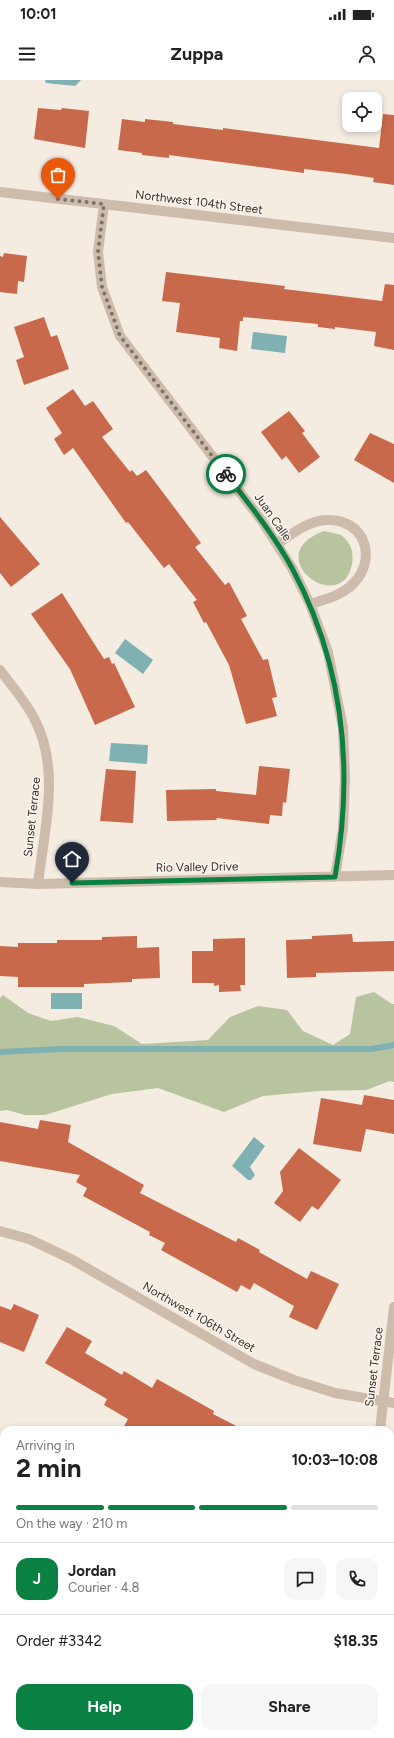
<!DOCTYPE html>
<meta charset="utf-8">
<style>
body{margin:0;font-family:Figtree,sans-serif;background:#f6f6f6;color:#222;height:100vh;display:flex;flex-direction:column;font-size:15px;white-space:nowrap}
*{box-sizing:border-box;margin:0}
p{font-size:13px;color:#767676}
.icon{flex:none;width:22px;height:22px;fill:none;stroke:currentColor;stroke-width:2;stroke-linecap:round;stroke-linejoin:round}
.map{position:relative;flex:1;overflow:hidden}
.side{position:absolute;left:0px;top:1346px;width:394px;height:312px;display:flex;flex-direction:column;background:#fff;border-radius:12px 12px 0 0;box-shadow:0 2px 6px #0003}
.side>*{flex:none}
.tools{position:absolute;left:342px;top:12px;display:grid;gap:8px}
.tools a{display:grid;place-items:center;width:40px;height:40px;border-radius:8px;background:#fff;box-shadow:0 2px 6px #0003;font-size:20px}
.pin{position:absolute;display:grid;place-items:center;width:34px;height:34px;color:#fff;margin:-41px -17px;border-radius:50% 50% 50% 0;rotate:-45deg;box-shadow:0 0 4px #0007}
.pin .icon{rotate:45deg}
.courier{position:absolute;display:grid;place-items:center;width:40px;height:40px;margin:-20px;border:3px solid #0b8043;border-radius:50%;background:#fff;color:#222;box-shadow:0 1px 5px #0007}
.summary em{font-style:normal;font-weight:700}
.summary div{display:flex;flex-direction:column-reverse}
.summary{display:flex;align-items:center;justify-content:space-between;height:68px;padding:0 16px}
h1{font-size:26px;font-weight:700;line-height:30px}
.bar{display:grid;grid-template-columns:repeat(4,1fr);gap:6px 4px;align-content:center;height:48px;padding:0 16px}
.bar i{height:5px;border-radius:3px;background:#e0e0e0}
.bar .selected{background:#0b8043}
.bar p{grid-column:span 4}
.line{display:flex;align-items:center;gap:10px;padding:0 16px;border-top:1px solid #e0e0e0}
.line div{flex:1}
.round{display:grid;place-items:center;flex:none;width:42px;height:42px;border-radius:12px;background:#f6f6f6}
.button{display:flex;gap:8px;margin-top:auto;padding:8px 16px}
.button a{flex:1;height:46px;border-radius:12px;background:#0b8043;color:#fff;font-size:16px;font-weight:700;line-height:46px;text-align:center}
.button a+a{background:#f6f6f6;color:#222}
.status{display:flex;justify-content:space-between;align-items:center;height:28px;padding:0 20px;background:#fff;direction:ltr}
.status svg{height:11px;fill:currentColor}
header{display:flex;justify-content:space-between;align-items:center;height:52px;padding:0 16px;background:#fff;font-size:18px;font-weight:700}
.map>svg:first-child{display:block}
.green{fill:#b8c4a0}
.water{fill:#7fb0b2}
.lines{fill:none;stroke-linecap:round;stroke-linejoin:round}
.stream{stroke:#7fb0b2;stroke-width:6}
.building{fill:#c8694b}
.street{stroke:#cdbbac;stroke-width:10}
.done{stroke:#7c716b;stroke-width:4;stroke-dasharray:0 7.2}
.route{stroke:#0b8043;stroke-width:5}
.labels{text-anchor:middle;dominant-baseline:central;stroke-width:3;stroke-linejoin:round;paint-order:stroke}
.street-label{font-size:12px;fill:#3b302b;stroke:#fbf5ee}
</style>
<div class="status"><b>10:01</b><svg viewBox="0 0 49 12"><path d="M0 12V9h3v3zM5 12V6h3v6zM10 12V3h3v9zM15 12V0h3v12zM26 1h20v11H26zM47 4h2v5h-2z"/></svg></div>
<header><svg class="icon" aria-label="menu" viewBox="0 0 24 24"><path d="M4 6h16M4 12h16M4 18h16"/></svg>Zuppa<svg class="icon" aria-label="person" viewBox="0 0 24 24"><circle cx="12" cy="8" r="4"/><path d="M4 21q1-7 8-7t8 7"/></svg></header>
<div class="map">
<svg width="394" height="1658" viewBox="0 0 394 1658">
<rect width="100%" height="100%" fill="#f4ebe1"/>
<path class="green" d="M324,451L341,455C351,463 354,471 352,484C342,538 257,476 324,451Z
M374,912L392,924H394V1002L390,1001L366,1010L319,1011L263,1016L224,1032L158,1008L112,1014L45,1035H25L7,1030L0,1031V918L3,915L28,933L51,941L78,937L114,946L142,964L208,960L230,937L258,926L287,930L303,951L333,965L350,954L356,917Z"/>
<path class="water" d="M45,0H81L75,6L46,3Z
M253,252L287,256L285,273L251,269Z
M125,559L153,580L143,594L115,573Z
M111,663L148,665L147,684L109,681Z
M51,913H82V929H51Z
M254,1057L265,1066L250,1087L255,1095L251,1100H248L232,1086Z"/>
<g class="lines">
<path class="stream" d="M0,972L62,969H371L394,965"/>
</g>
<path class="building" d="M38,28L61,30L62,28L89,31L85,68L34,59Z
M383,34L394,35V105L373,102L374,98L347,94L304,89V93L169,75V78L142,75V73L118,70L122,39L145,42V39L173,42V44L223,50V48L379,68Z
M4,173L27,176L24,202L18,201L17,214L0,212V176L3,177Z
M166,192L285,206L284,209L382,221L385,204L394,205V270L374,266L376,252L335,247V249L318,247V244L243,237V241H240L237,271L219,268L220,258L176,252L180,223L162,221Z
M44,237L51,257L57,255L69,289L24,305L16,280L24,277L14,247Z
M73,309L85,326L93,321L113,349L102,357L130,392L132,390L137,396L146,390L201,463L195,467L225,505L229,502L247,536L241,539L263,580L268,579L277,617L272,618L277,636L246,644L229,585L206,542L204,543L193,522L197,520L169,484L164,488L128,442L126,443L73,368L64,375L54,359L62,353L46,328Z
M289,331L305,351L302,353L320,377L299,393L286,376L282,380L261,352Z
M370,353L394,364V403L354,380Z
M0,437L40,484L11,507L0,493Z
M62,513L104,579L109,577L112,584L114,583L135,627L95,645L70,589L31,534Z
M259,686L290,689L286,723L283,722L282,736L270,735L269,744L216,738L217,740L167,741L166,710L216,709V711L256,715Z
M106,689L136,691L133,743L100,741Z
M352,854L353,862L394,861V891L316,893V897L287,898L286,860L312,859V856Z
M137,856V868L159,867L160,898L132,899V902L84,904V907H18V897L0,896V866L18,867V863H57V860H102V857Z
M245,858V905H240L241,911L219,912V905L214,906V903H192V871H213V859Z
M364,1015L394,1020V1054L366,1049L361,1072L313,1064L321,1018L362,1025Z
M40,1040L71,1045L68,1062L144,1105L140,1113L236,1162L238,1158L260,1170L259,1172L307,1199L311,1191L339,1204L317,1250L289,1237L294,1226L254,1203L250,1210L241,1205L237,1212L161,1170L165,1163L149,1155L150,1152L83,1116L87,1108L76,1102L80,1095L0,1081V1042L38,1049Z
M299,1068L341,1100L318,1130L312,1126L300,1142L274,1123L283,1111L280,1092Z
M14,1224L39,1235L24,1272L0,1262V1226L11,1230Z
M67,1247L92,1261L85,1273L122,1295L124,1291L152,1308L157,1299L214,1331L213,1334L244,1350H122L128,1339L104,1325L107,1319L45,1283Z"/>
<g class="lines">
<path class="street" d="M0,112L394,158
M104,124L98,172L102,207L120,256L262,441L292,488L310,524L328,572L343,648L345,698L343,748L335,797
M277,464C290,455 310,440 326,440C364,438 378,477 354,503C343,515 324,520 310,524
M0,590C12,606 26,622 35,640C61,691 44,750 38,804
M0,802L38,804L394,795
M0,1151L29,1159L71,1179L254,1284L294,1300L335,1313L394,1323
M380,1350L394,1227
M0,1483L4,1486
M390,1622H394"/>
</g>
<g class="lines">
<path class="done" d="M58,119L104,124L98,172L102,207L120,256L226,394"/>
<path class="route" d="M72,803L335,797C354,690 344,585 292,488C274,455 250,425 226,394"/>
</g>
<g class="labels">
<g class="street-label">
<text transform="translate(199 122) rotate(7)">Northwest 104th Street</text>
<text transform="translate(273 437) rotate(55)">Juan Calle</text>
<text transform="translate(32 737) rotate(-84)">Sunset Terrace</text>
<text transform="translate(197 787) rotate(-1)">Rio Valley Drive</text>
<text transform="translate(199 1237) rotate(30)">Northwest 106th Street</text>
<text transform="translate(374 1287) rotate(-83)">Sunset Terrace</text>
</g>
</g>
</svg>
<div class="tools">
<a><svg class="icon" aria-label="locate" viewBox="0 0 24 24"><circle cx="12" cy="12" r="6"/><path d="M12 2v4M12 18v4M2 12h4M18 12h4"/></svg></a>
</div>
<div class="pin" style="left:58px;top:119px;background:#ea580c"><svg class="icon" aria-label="bag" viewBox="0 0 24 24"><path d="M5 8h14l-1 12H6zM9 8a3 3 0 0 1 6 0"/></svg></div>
<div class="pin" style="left:72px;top:803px;background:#1f2937"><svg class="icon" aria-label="home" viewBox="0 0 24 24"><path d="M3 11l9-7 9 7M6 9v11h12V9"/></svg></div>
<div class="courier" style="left:226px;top:394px"><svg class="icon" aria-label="bike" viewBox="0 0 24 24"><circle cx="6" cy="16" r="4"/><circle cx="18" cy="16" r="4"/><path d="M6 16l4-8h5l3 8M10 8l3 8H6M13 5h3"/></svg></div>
<section class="side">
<div class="summary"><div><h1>2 min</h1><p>Arriving in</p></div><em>10:03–10:08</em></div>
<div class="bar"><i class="selected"></i><i class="selected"></i><i class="selected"></i><i></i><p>On the way · 210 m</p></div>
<div class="line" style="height:72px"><b class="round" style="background:#0b8043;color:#fff">J</b><div><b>Jordan</b><p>Courier · 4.8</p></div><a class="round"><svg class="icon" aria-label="chat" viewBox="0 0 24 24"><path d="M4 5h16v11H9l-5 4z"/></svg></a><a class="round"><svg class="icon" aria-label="phone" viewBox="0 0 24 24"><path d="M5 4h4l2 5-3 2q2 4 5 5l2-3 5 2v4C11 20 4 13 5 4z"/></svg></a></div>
<div class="line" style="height:52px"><div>Order #3342</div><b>$18.35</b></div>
<div class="button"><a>Help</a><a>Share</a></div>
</section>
</div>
